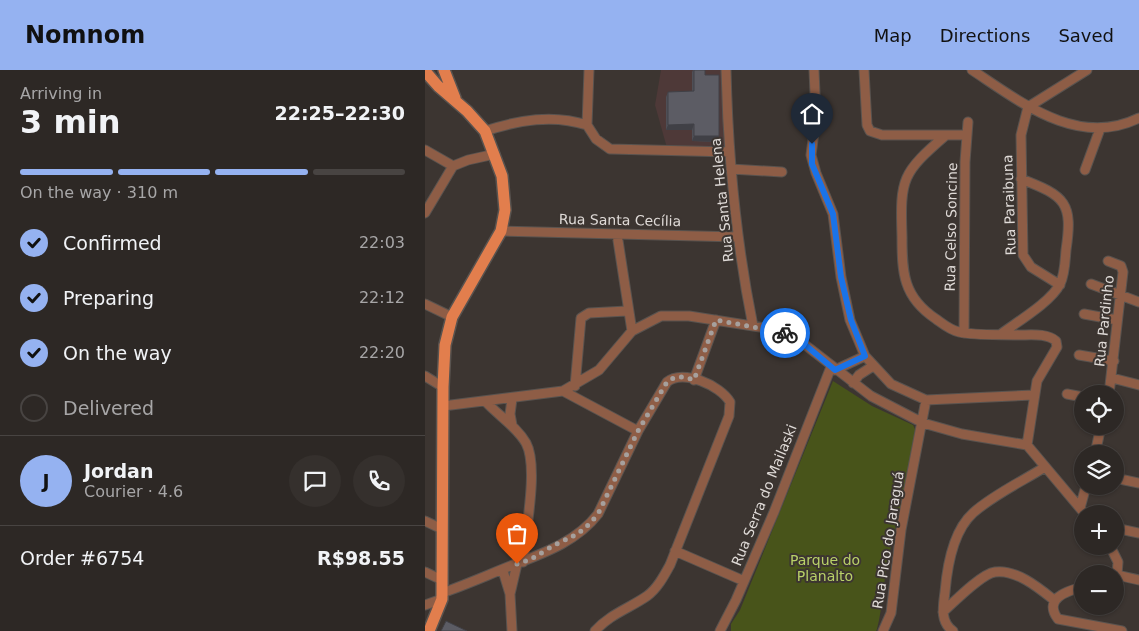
<!DOCTYPE html>
<meta charset="utf-8">
<style>
body{margin:0;font-family:"DejaVu Sans",sans-serif;background:#35302d;color:#f1f3f6;height:100vh;display:flex;flex-direction:column;font-size:19px;white-space:nowrap}
*{box-sizing:border-box;margin:0}
p{font-size:16px;color:#a7a6a7}
.icon{flex:none;width:28px;height:28px;fill:none;stroke:currentColor;stroke-width:2;stroke-linecap:round;stroke-linejoin:round}
.map{position:relative;flex:1;overflow:hidden}
.sheet{display:flex;flex-direction:column;background:#2d2825;width:425px}
.sheet>*{flex:none}
.controls{position:absolute;left:649px;top:315px;display:grid;gap:10px}
.controls a{display:grid;place-items:center;width:50px;height:50px;border-radius:50%;background:#2d2825;box-shadow:0 1px 4px #0004,0 0 0 1px #484442;font-size:25px}
.pin{position:absolute;display:grid;place-items:center;width:42px;height:42px;color:#fff;margin:-51px -21px;border-radius:50% 50% 50% 0;rotate:-45deg;box-shadow:0 0 5px #0007}
.pin .icon{rotate:45deg}
.courier{position:absolute;display:grid;place-items:center;width:50px;height:50px;margin:-25px;border:4px solid #1a73e8;border-radius:50%;background:#fff;color:#222;box-shadow:0 1px 6px #0007}
.headline em{font-style:normal;font-weight:700}
.headline div{display:flex;flex-direction:column-reverse}
.headline{display:flex;align-items:center;justify-content:space-between;height:85px;padding:0 20px}
h1{font-size:32px;font-weight:700;line-height:38px}
.bar{display:grid;grid-template-columns:repeat(4,1fr);gap:8px 5px;align-content:center;height:60px;padding:0 20px}
.bar i{height:6px;border-radius:4px;background:#484442}
.bar .current{background:#95b2f1}
.bar p{grid-column:span 4}
.line{display:flex;align-items:center;gap:12px;padding:0 20px;border-top:1px solid #484442}
.line div{flex:1}
.round{display:grid;place-items:center;flex:none;width:52px;height:52px;border-radius:26px;background:#35302d}
ol{padding:0 20px;list-style:none}
li{display:flex;align-items:center;gap:15px;height:55px}
li p{margin-inline-start:auto}
li .icon{padding:5px;border-radius:50%;background:#95b2f1;color:#111;stroke-width:4}
li:last-child{color:#a7a6a7}
li i{width:28px;height:28px;border:2px solid #484442;border-radius:50%}
header{display:flex;align-items:center;gap:30px;box-sizing:border-box;height:70px;padding:0 25px;background:#95b2f1;color:#111}
header strong{font-size:24px}
nav{display:flex;gap:28px;margin-inline-start:auto;font-size:18px}
main{display:flex;flex:1;min-height:0}
.map>svg:first-child{display:block}
.education{fill:#4e3938}
.green{fill:#48541a}
.lines{fill:none;stroke-linecap:round;stroke-linejoin:round}
.minor-casing{stroke:#59534f;stroke-width:11}
.major-casing{stroke:#59534f;stroke-width:14}
.minor{stroke:#8e5d46;stroke-width:9}
.major{stroke:#e27e4d;stroke-width:11}
.wall{fill:#4f4f56}
.shaded-wall{fill:#404046}
.building{fill:#5c5c64;stroke:#404046}
.done{stroke:#a6a09d;stroke-width:5;stroke-dasharray:0 9}
.route{stroke:#1a73e8;stroke-width:6}
.labels{text-anchor:middle;dominant-baseline:central;stroke-width:4;stroke-linejoin:round;paint-order:stroke}
.street-label{font-size:14px;fill:#dfdad7;stroke:#3c3531}
.park-label{font-size:14px;fill:#b9d168;stroke:#3c3531}
</style>
<header>
<strong>Nomnom</strong>
<nav><a>Map</a><a>Directions</a><a>Saved</a></nav>
</header>
<main>
<section class="sheet">
<div class="headline"><div><h1>3 min</h1><p>Arriving in</p></div><em>22:25–22:30</em></div>
<div class="bar"><i class="current"></i><i class="current"></i><i class="current"></i><i></i><p>On the way · 310 m</p></div>
<ol>
<li><svg class="icon" aria-label="check" viewBox="0 0 24 24"><path d="M5 12l5 5 9-10"/></svg>Confirmed<p>22:03</p></li>
<li><svg class="icon" aria-label="check" viewBox="0 0 24 24"><path d="M5 12l5 5 9-10"/></svg>Preparing<p>22:12</p></li>
<li><svg class="icon" aria-label="check" viewBox="0 0 24 24"><path d="M5 12l5 5 9-10"/></svg>On the way<p>22:20</p></li>
<li><i></i>Delivered</li>
</ol>
<div class="line" style="height:90px"><b class="round" style="background:#95b2f1;color:#111">J</b><div><b>Jordan</b><p>Courier · 4.6</p></div><a class="round"><svg class="icon" aria-label="chat" viewBox="0 0 24 24"><path d="M4 5h16v11H9l-5 4z"/></svg></a><a class="round"><svg class="icon" aria-label="phone" viewBox="0 0 24 24"><path d="M5 4h4l2 5-3 2q2 4 5 5l2-3 5 2v4C11 20 4 13 5 4z"/></svg></a></div>
<div class="line" style="height:65px"><div>Order #6754</div><b>R$98.55</b></div>
</section>
<div class="map">
<svg width="714" height="561" viewBox="0 0 714 561">
<rect width="100%" height="100%" fill="#3c3531"/>
<path class="education" d="M236,0H297L299,75L295,79L242,78L230,35Z"/>
<path class="green" d="M408,311L447,336L488,355L490,359C489,403 471,447 463,491C458,513 458,536 452,559L451,561H306V554L315,540Z"/>
<g class="lines">
<g class="minor-casing">
<path id="minor" d="M301,0C303,86 311,172 328,256
M389,0L391,47L386,85L391,103L408,144L416,207L425,250L440,286L466,314L501,330L609,325
M439,0L442,55L445,61L457,65H541
M547,0C597,33 653,78 714,48
M603,37L596,65L598,185L606,197L635,215
M603,37L662,0
M162,55L164,0
M60,61C94,50 128,44 162,55L171,69L185,79L305,82
M521,65C477,103 475,108 477,166C477,203 478,227 511,249C518,254 525,260 534,262C553,266 575,264 594,265C606,265 622,263 631,271L632,277L612,311L602,375
M0,80L28,96
M306,99L357,102
M660,100L675,59
M0,143L28,96L43,90L70,84
M76,161L313,167
M192,164L207,261
M683,191L696,196L698,202L684,324
M666,214L714,232
M0,234L27,247
M659,244L692,250
M539,263L540,92L543,52
M576,264C592,252 626,232 635,214C640,204 640,191 641,180C648,133 641,126 596,109
M654,285L689,291
M410,300L440,286
M0,306L18,317
M687,308L714,315
M269,310L291,250
M428,313L434,305L448,296
M150,316L156,248L164,243L202,241
M138,321L213,361
M642,324L658,327
M61,332C74,346 92,357 101,373C114,397 100,463 98,492
M18,336L138,321L174,300L207,261L236,246H264L347,259L370,267L446,326L498,353L537,364L602,375L660,444
M87,355L85,344L87,329
M670,384L676,356
M690,408L714,413
M655,438L661,416
M0,451L17,459
M690,458L714,463
M685,476L693,492L692,505
M250,481L319,511
M78,501L85,524L87,561
M0,502L17,510
M692,505L714,510
M658,517C641,521 618,529 633,549L697,561
M17,523C43,514 67,503 93,493C122,482 153,470 173,444L213,361L242,312C258,299 295,315 305,332L304,346L245,495C239,506 232,519 222,526C205,538 185,544 170,561
M85,524L92,494
M0,535L17,529
M518,542C529,532 556,504 570,502C591,499 614,518 629,530
M295,561L311,530L349,442L406,297
M458,561L466,543L476,460L501,330
M528,561C515,552 518,537 520,522C522,498 528,461 548,443C568,425 596,412 620,397"/>
</g>
<g class="major-casing">
<path id="major" d="M19,0L30,28
M0,1L13,16L42,41L60,61L77,106L80,140L76,161L27,247L20,275L18,317L17,529L4,561"/>
</g>
<use href="#minor" class="minor"/>
<use href="#major" class="major"/>
</g>
<path class="wall" d="M268,0H280V5L294,66L292,72L267,71V60H241V27L243,22L267,21V2Z"/>
<path class="shaded-wall" d="M269,54L267,60H241L243,55Z
M269,66H294L292,72L267,71Z"/>
<path class="building" d="M269,0H280V5H294V66H269V54L243,55V22L269,21Z
M21,551L42,561H16Z"/>
<g class="lines">
<path class="done" d="M92,494C104,490 111,487 121,480C144,466 154,468 173,444L213,361L242,312C251,305 258,306 269,310L291,250L360,263"/>
<path class="route" d="M360,263L378,273L410,300L440,286L426,250L416,207L408,144L387,94V74"/>
</g>
<g class="labels">
<g class="street-label">
<text transform="translate(297 130) rotate(-96)">Rua Santa Helena</text>
<text transform="translate(584 135) rotate(-92)">Rua Paraibuna</text>
<text transform="translate(195 150) rotate(1)">Rua Santa Cecília</text>
<text transform="translate(526 157) rotate(-89)">Rua Celso Soncine</text>
<text transform="translate(679 251) rotate(-84)">Rua Pardinho</text>
<text transform="translate(339 425) rotate(-68)">Rua Serra do Mailaski</text>
<text transform="translate(463 470) rotate(-81)">Rua Pico do Jaraguá</text>
</g>
<g class="park-label">
<text x="400" y="490">Parque do<tspan x="400" dy="16">Planalto</tspan></text>
</g>
</g>
</svg>
<div class="controls">
<a><svg class="icon" aria-label="locate" viewBox="0 0 24 24"><circle cx="12" cy="12" r="6"/><path d="M12 2v4M12 18v4M2 12h4M18 12h4"/></svg></a>
<a><svg class="icon" aria-label="layers" viewBox="0 0 24 24"><path d="M12 4l9 5-9 5-9-5zM3 14l9 5 9-5"/></svg></a>
<a>+</a>
<a>−</a>
</div>
<div class="pin" style="left:92px;top:494px;background:#ea580c"><svg class="icon" aria-label="bag" viewBox="0 0 24 24"><path d="M5 8h14l-1 12H6zM9 8a3 3 0 0 1 6 0"/></svg></div>
<div class="pin" style="left:387px;top:74px;background:#1f2937"><svg class="icon" aria-label="home" viewBox="0 0 24 24"><path d="M3 11l9-7 9 7M6 9v11h12V9"/></svg></div>
<div class="courier" style="left:360px;top:263px"><svg class="icon" aria-label="bike" viewBox="0 0 24 24"><circle cx="6" cy="16" r="4"/><circle cx="18" cy="16" r="4"/><path d="M6 16l4-8h5l3 8M10 8l3 8H6M13 5h3"/></svg></div>
</div>
</main>
